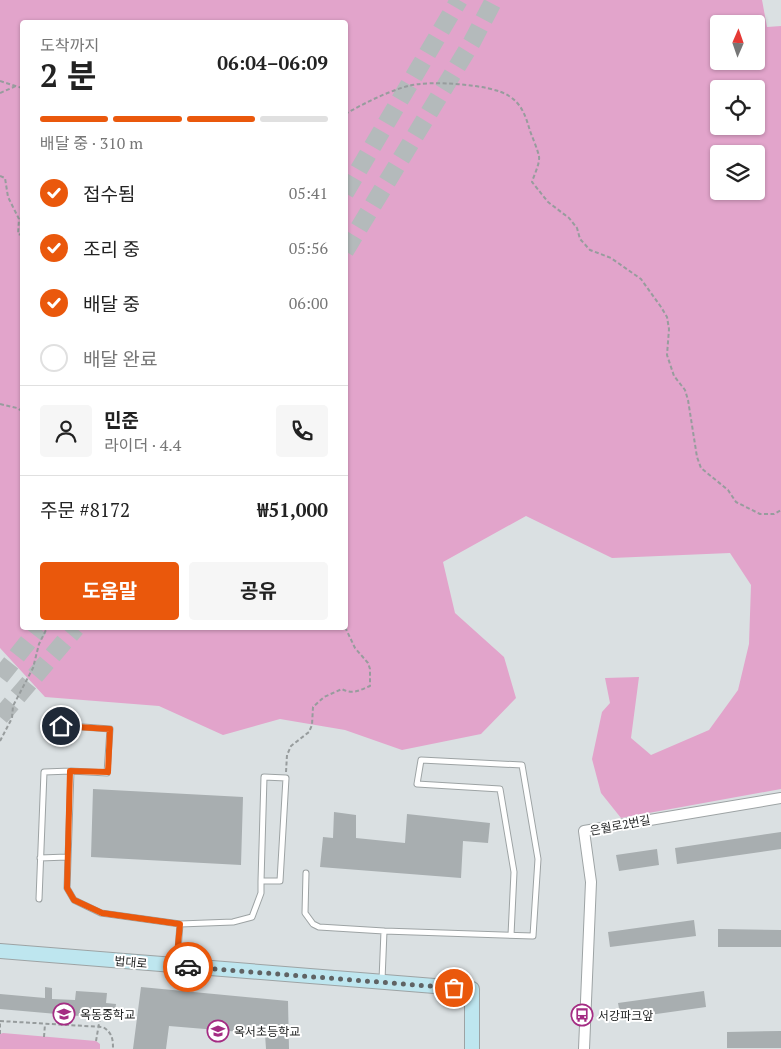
<!DOCTYPE html>
<html lang="ko">
<meta charset="utf-8">
<style>
body{margin:0;font-family:"PT Serif","Noto Sans KR",serif;background:#f6f6f6;color:#222;height:100vh;display:flex;flex-direction:column;font-size:19px;white-space:nowrap}
*{box-sizing:border-box;margin:0}
p{font-size:16px;color:#767676}
.icon{flex:none;width:28px;height:28px;fill:none;stroke:currentColor;stroke-width:2;stroke-linecap:round;stroke-linejoin:round}
.map{position:relative;flex:1;overflow:hidden}
.drawer{position:absolute;left:20px;top:20px;width:328px;height:610px;display:flex;flex-direction:column;background:#fff;border-radius:5px;box-shadow:0 1px 4px #0004}
.drawer>*{flex:none}
.needle{width:32px;rotate:2deg}
.tools{position:absolute;left:710px;top:15px;display:grid;gap:10px}
.tools a{display:grid;place-items:center;width:55px;height:55px;border-radius:5px;background:#fff;box-shadow:0 1px 4px #0004;font-size:25px}
.pin{position:absolute;display:grid;place-items:center;width:42px;height:42px;color:#fff;margin:-21px;border:2px solid #fff;border-radius:50%;box-shadow:0 1px 5px #0007}
.courier{position:absolute;display:grid;place-items:center;width:50px;height:50px;margin:-25px;border:4px solid #ea580c;border-radius:50%;background:#fff;color:#222;box-shadow:0 1px 6px #0007}
.head em{font-style:normal;font-weight:700}
.head div{display:flex;flex-direction:column-reverse}
.head{display:flex;align-items:center;justify-content:space-between;height:85px;padding:0 20px}
h1{font-size:32px;font-weight:700;line-height:38px}
.bar{display:grid;grid-template-columns:repeat(4,1fr);gap:8px 5px;align-content:center;height:60px;padding:0 20px}
.bar i{height:6px;border-radius:4px;background:#e0e0e0}
.bar .active{background:#ea580c}
.bar p{grid-column:span 4}
.line{display:flex;align-items:center;gap:12px;padding:0 20px;border-top:1px solid #e0e0e0}
.line div{flex:1}
.round{display:grid;place-items:center;flex:none;width:52px;height:52px;border-radius:5px;background:#f6f6f6}
ol{padding:0 20px;list-style:none}
li{display:flex;align-items:center;gap:15px;height:55px}
li p{margin-inline-start:auto}
li .icon{padding:5px;border-radius:50%;background:#ea580c;color:#fff;stroke-width:4}
li:last-child{color:#767676}
li i{width:28px;height:28px;border:2px solid #e0e0e0;border-radius:50%}
.action{display:flex;gap:10px;margin-top:auto;padding:10px 20px}
.action a{flex:1;height:58px;border-radius:5px;background:#ea580c;color:#fff;font-size:20px;font-weight:700;line-height:58px;text-align:center}
.action a+a{background:#f6f6f6;color:#222}
.map>svg:first-child{display:block}
.green{fill:#e2a4cb;fill-rule:evenodd}
.building{fill:#a8aeb0}
.lines{fill:none;stroke-linecap:round;stroke-linejoin:round}
.highway-tunnel{stroke:#b4babb;stroke-width:18;stroke-dasharray:18 9;stroke-linecap:butt}
.lane-casing{stroke:#9da3a4;stroke-width:7}
.street-casing{stroke:#9da3a4;stroke-width:12}
.secondary-casing{stroke:#9da3a4;stroke-width:16}
.path{stroke:#979c9d;stroke-width:2;stroke-dasharray:4 2.5;stroke-linecap:butt}
.lane{stroke:#fff;stroke-width:5}
.street{stroke:#fff;stroke-width:10}
.secondary{stroke:#bee6ef;stroke-width:14}
.done{stroke:#606364;stroke-width:5;stroke-dasharray:0 9}
.route{stroke:#ea580c;stroke-width:6}
.labels{text-anchor:middle;dominant-baseline:central;stroke-width:4;stroke-linejoin:round;paint-order:stroke}
.street-label{font-size:12px;fill:#1e2020;stroke:#fff}
.poi-label{font-size:12px;fill:#1e2020;stroke:#fff;text-anchor:start}
</style>
<div class="map">
<svg width="781" height="1049" viewBox="0 0 781 1049">
<rect width="100%" height="100%" fill="#dae0e2"/>
<path class="green" d="M0,0H762L767,27L781,26V789L621,818L601,793L592,759L602,712L610,703L605,678L639,677L631,738L651,755L709,730L738,690L749,644L751,585L730,553L612,558L526,516L443,562L455,613L504,657L516,698L481,734L402,750L345,730L280,719L223,735L159,706L45,697L0,648ZM22,22H345V628H22ZM719,24H756V61H719ZM719,89H756V126H719ZM719,154H756V191H719Z
M3,1033L96,1041L100,1044V1049H0V1034Z"/>
<path class="building" d="M93,789L243,797L241,865L91,857Z
M334,812L356,815V838L405,843L407,814L490,823L488,843L463,841L461,878L320,867L323,837L333,838Z
M781,832V849L677,864L675,848Z
M657,849L659,865L619,871L616,855Z
M694,920L696,936L610,947L608,932Z
M718,929L781,930V947H718Z
M45,987L52,988V999L75,1000L76,991L107,993L106,1003L116,1004L114,1019L0,1009V994L45,998Z
M141,987L288,1001L289,1049H266L265,1034L169,1026L166,1049H133Z
M704,991L706,1007L621,1019L618,1003Z
M781,1031V1048H727V1032Z"/>
<g class="lines">
<path class="highway-tunnel" d="M345,193L459,0
M345,251L472,42L494,0
M0,677L39,628
M0,717L76,628"/>
<g class="lane-casing">
<path id="lane" d="M44,724L110,729L107,773L71,771L67,888L74,900L101,913L180,924
M40,858L67,857
M306,873L305,913L313,924L319,927L384,931
M39,899L44,772L71,771
M177,963L180,924L233,922L252,917L261,893V881L264,777L286,778L280,881H261
M382,980L384,931L533,936L538,859L522,765L421,760L417,784L500,789L514,872L511,935"/>
</g>
<g class="street-casing">
<path id="street" d="M584,1049L591,882L584,831L781,798"/>
</g>
<g class="secondary-casing">
<path id="secondary" d="M0,951L472,989V1049"/>
</g>
<path class="path" d="M0,81L22,88
M0,93L16,86
M345,114C365,103 386,92 408,86C428,80 492,84 509,96C522,104 526,117 530,131C533,139 537,148 539,156C540,164 534,175 532,182L548,202L569,218L577,228L580,239L590,250L611,258L641,279L661,307L667,317L669,329L667,355L674,376L685,390L688,400L697,457L701,468L728,490L736,502L760,514H774L781,510
M0,176L5,178L8,197L19,219L18,234L22,235
M0,404L17,408L22,411
M0,741L12,718L13,706L33,668L39,644L47,628
M286,772L287,755L291,746L309,732L312,725L313,707L324,697L342,689C353,695 360,690 370,686V669L368,663L355,648L345,627
M0,1034V1021L103,1027C112,1033 113,1038 113,1049
M44,1037L45,1024
M96,1041L100,1018"/>
<use href="#lane" class="lane"/>
<use href="#street" class="street"/>
<use href="#secondary" class="secondary"/>
</g>
<g class="lines">
<path class="done" d="M188,967L454,988"/>
<path class="route" d="M61,726L110,729L108,772L70,771L67,888L74,900L102,913L180,924L176,966L188,967"/>
</g>
<defs>
<g id="school-ring" transform="scale(1.125)"><circle r="9.5" fill="#fff" stroke="#a42c83" stroke-width="1.5"/><path d="M0-5L7-2L0 1L-7-2ZM-4 1L0 2.5L4 1V4Q0 6-4 4Z" fill="#a42c83"/></g>
<g id="bus-ring" transform="scale(1.125)"><circle r="9.5" fill="#fff" stroke="#a42c83" stroke-width="1.5"/><path d="M-5-6H5V4H4V6H2V4H-2V6H-4V4H-5ZM-3.5-4V0h7V-4ZM-3.5 1.2v1.5H-2V1.2ZM2 1.2v1.5H3.5V1.2Z" fill="#a42c83"/></g>
</defs>
<g fill-rule="evenodd">
<use href="#school-ring" x="64" y="1014"/>
<use href="#bus-ring" x="582" y="1015"/>
<use href="#school-ring" x="218" y="1031"/>
</g>
<g class="labels">
<g class="street-label">
<text transform="translate(620 825) rotate(-11)">은월로2번길</text>
<text transform="translate(131 962) rotate(5)">법대로</text>
</g>
<g class="poi-label">
<text x="80" y="1014">옥동중학교</text>
<text x="598" y="1015">서강파크앞</text>
<text x="234" y="1031">옥서초등학교</text>
</g>
</g>
</svg>
<div class="tools">
<a><svg class="needle" viewBox="-14 -14 28 28"><path d="M0-13l5 13h-10z" fill="#e53935"/><path d="M0 13l5-13h-10z" fill="#767676"/></svg></a>
<a><svg class="icon" aria-label="locate" viewBox="0 0 24 24"><circle cx="12" cy="12" r="6"/><path d="M12 2v4M12 18v4M2 12h4M18 12h4"/></svg></a>
<a><svg class="icon" aria-label="layers" viewBox="0 0 24 24"><path d="M12 4l9 5-9 5-9-5zM3 14l9 5 9-5"/></svg></a>
</div>
<div class="pin" style="left:454px;top:988px;background:#ea580c"><svg class="icon" aria-label="bag" viewBox="0 0 24 24"><path d="M5 8h14l-1 12H6zM9 8a3 3 0 0 1 6 0"/></svg></div>
<div class="pin" style="left:61px;top:726px;background:#1f2937"><svg class="icon" aria-label="home" viewBox="0 0 24 24"><path d="M3 11l9-7 9 7M6 9v11h12V9"/></svg></div>
<div class="courier" style="left:188px;top:967px"><svg class="icon" aria-label="car" viewBox="0 0 24 24"><path d="M5 17H2v-5l4-1 3-4h7l3 4 3 1v5h-3M9 17h6M6 11h13"/><circle cx="7" cy="17" r="2"/><circle cx="17" cy="17" r="2"/></svg></div>
<section class="drawer">
<div class="head"><div><h1>2 분</h1><p>도착까지</p></div><em>06:04–06:09</em></div>
<div class="bar"><i class="active"></i><i class="active"></i><i class="active"></i><i></i><p>배달 중 · 310 m</p></div>
<ol>
<li><svg class="icon" aria-label="check" viewBox="0 0 24 24"><path d="M5 12l5 5 9-10"/></svg>접수됨<p>05:41</p></li>
<li><svg class="icon" aria-label="check" viewBox="0 0 24 24"><path d="M5 12l5 5 9-10"/></svg>조리 중<p>05:56</p></li>
<li><svg class="icon" aria-label="check" viewBox="0 0 24 24"><path d="M5 12l5 5 9-10"/></svg>배달 중<p>06:00</p></li>
<li><i></i>배달 완료</li>
</ol>
<div class="line" style="height:90px"><a class="round"><svg class="icon" aria-label="person" viewBox="0 0 24 24"><circle cx="12" cy="8" r="4"/><path d="M4 21q1-7 8-7t8 7"/></svg></a><div><b>민준</b><p>라이더 · 4.4</p></div><a class="round"><svg class="icon" aria-label="phone" viewBox="0 0 24 24"><path d="M5 4h4l2 5-3 2q2 4 5 5l2-3 5 2v4C11 20 4 13 5 4z"/></svg></a></div>
<div class="line" style="height:65px"><div>주문 #8172</div><b>₩51,000</b></div>
<div class="action"><a>도움말</a><a>공유</a></div>
</section>
</div>
